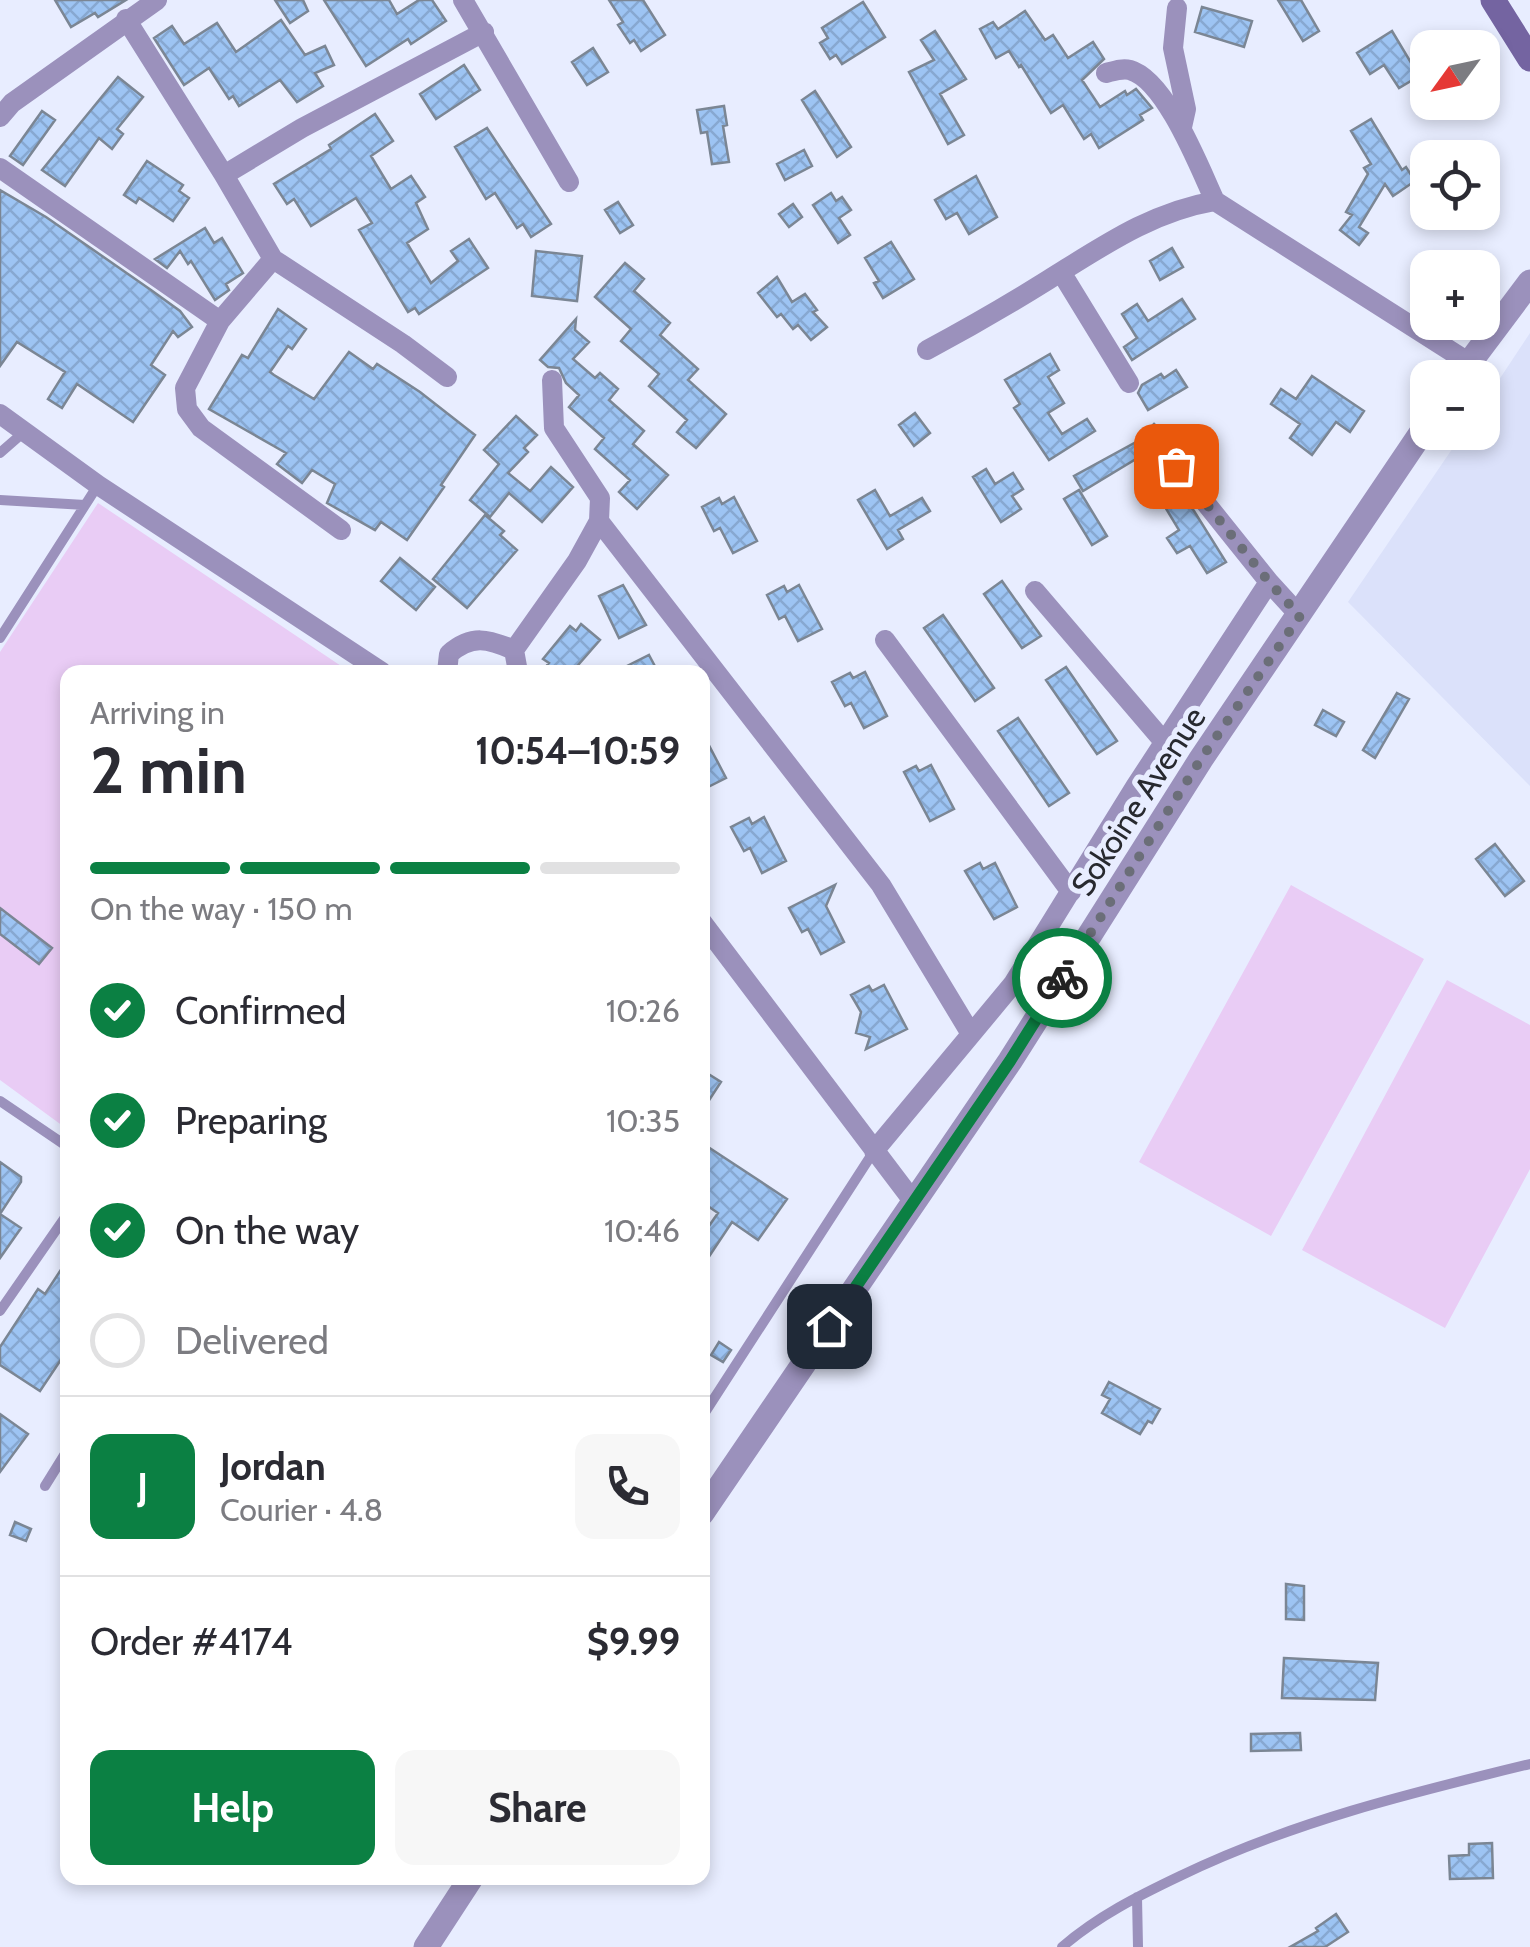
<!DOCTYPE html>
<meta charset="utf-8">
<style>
body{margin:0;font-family:Cabin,sans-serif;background:#f7f7f7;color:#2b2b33;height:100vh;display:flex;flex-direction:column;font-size:38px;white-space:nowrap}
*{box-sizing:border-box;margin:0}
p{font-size:32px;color:#7c7c81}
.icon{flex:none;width:55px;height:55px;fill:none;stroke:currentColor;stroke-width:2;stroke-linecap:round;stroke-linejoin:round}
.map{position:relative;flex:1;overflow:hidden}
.panel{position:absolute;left:60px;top:665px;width:650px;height:1220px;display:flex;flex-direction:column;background:#fff;border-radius:20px;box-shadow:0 5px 15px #0003}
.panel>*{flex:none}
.needle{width:65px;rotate:237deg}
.tools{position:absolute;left:1410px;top:30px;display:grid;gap:20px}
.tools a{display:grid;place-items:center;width:90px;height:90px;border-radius:20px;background:#fff;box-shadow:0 5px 15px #0003;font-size:50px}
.pin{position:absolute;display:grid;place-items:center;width:85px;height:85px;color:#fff;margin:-42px;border-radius:20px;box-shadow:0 5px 15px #0006}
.courier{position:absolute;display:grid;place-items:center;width:100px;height:100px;margin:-50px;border:8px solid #0b8043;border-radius:50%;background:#fff;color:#222;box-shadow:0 2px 12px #0007}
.summary em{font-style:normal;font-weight:700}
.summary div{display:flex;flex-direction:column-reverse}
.summary{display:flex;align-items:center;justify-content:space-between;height:170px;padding:0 30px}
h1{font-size:65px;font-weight:700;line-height:75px}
.bar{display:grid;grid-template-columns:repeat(4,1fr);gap:15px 10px;align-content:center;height:120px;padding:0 30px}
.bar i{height:12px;border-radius:8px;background:#e1e1e2}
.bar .on{background:#0b8043}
.bar p{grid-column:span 4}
.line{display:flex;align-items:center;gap:25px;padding:0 30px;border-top:2px solid #e1e1e2}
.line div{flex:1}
.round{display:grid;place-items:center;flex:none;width:105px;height:105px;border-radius:20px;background:#f7f7f7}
ol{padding:0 30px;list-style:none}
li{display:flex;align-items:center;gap:30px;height:110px}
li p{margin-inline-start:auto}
li .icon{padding:10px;border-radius:50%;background:#0b8043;color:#fff;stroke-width:4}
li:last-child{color:#7c7c81}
li i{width:55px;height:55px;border:5px solid #e1e1e2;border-radius:50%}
.action{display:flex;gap:20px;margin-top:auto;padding:20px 30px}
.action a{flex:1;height:115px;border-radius:20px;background:#0b8043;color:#fff;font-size:40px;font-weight:700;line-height:115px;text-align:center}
.action a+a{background:#f7f7f7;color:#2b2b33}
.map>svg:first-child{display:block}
.built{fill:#dbe1fa}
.green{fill:#e9ccf5}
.building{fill:url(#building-cross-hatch);stroke:#7b8694;stroke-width:2.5}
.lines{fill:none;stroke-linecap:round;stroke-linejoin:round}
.service{stroke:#9b91bc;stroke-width:10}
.minor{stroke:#9b91bc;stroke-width:20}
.tertiary{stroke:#9b91bc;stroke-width:25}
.secondary{stroke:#7464a1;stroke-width:25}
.done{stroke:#6b6e78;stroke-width:10;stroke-dasharray:0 18}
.route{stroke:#0b8043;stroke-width:12}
.labels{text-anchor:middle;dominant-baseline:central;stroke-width:10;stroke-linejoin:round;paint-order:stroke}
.street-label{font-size:32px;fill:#27292f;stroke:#e8edff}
</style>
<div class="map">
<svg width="1530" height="1947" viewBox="0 0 1530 1947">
<defs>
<pattern id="building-cross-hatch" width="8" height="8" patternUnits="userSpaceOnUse" patternTransform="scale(2.5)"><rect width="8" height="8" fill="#9dc4f3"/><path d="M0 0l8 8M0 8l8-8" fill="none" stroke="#87a8d1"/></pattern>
</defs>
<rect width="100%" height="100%" fill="#e8edff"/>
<path class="built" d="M1530,333V786L1348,602L1463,433L1482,432L1483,404Z"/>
<path class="green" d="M98,503L350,672H68L67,1129L0,1080V652Z
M1291,885L1424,959L1271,1236L1139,1162Z
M1447,980L1530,1025V1169L1445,1328L1302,1250Z"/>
<path class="building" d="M55,0H126L98,17L95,13L71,27Z
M275,0H303L308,11L290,23Z
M324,0H389L397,14L419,0H432L446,21L411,44L408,39L366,66Z
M609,0H643L665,35L641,51L634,40L630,43L618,25L623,22Z
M1278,0H1301L1319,31L1303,41Z
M863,2L885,37L842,64L836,55L830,59L820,43L828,38L822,28Z
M1202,7L1252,21L1244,47L1195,32Z
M1025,11L1045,40L1053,35L1068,58L1093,42L1104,59L1082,80L1100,107L1125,91L1127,95L1136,89L1152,108L1140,115L1143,120L1099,148L1091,134L1084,139L1063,105L1051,113L1021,65L1019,67L1009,51L996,58L980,29L993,22L998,29Z
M281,20L305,55L325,46L334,65L315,73L323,86L297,102L280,80L239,106L233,96L229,99L209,68L184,85L154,38L172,26L184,44L217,23L236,52Z
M935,31L966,79L940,94L964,135L948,144L909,72L934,60L921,40Z
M1392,31L1419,76L1399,88L1384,65L1370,74L1357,53Z
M593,48L608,72L587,85L572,62Z
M464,65L480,90L436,119L420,94Z
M118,77L143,97L117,129L123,134L112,149L99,138L65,186L42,170Z
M815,91L851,147L837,157L802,100Z
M724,106L727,125L723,126L729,162L712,164L707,132L701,133L697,110Z
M42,111L55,120L23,165L10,156Z
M375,114L393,141L371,156L391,189L411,176L425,197L416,203L428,229L407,243L431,283L458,261L451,251L469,239L488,268L419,314L415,308L408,312L359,230L372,223L356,198L311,226L294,199L287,204L274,184L331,149L329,145Z
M1371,119L1402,170L1406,167L1415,181L1393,196L1385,184L1359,227L1368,233L1359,245L1340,230L1352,215L1346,212L1368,174L1364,168L1371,164L1351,131Z
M487,128L551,224L531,237L523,224L517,228L495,193L486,199L455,147Z
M804,150L812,166L785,180L777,164Z
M147,161L183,185L179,191L189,198L173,221L139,198L136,203L124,195Z
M976,176L997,217L969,234L957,213L946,219L935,200Z
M0,190L46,217L151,290L180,311L192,327L178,337L173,331L151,365L165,375L133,422L77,384L62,408L48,399L65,372L17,342L0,366Z
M831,193L836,201L842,197L851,210L839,218L850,235L838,243L813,205Z
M618,202L633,225L620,233L605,210Z
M793,204L802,217L789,227L779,214Z
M205,228L214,243L222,238L243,273L226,284L229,290L215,300L191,261L188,264L180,251L167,268L155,259Z
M891,242L914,279L883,298L874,283L879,281L865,258Z
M1172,248L1183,267L1160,280L1150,261Z
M536,251L582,256L577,301L532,296Z
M625,263L644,279L634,291L670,323L660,335L698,369L688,380L726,414L696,448L677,432L687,420L649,386L659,374L621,341L631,329L595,297Z
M777,277L792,302L805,294L817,310L813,312L827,327L811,340L798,325L793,329L781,314L777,317L758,293Z
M1182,299L1195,319L1132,360L1124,347L1137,338L1122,314L1137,304L1148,321Z
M278,309L306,329L292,349L288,346L270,372L274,375L314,399L349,352L373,369L377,364L420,392L475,435L441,485L444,487L407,540L381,522L375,530L327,503L335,484L312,470L302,483L277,464L286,453L209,409L242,355L248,358Z
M576,319L575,330L589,342L573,359L595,378L600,373L618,389L609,400L644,431L633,444L668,475L637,509L619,492L630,480L595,449L604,438L569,407L579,395L566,383L559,368L548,367L540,360Z
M1050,354L1059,370L1048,377L1064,403L1048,413L1062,434L1087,419L1095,431L1049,460L1014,408L1020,404L1005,380Z
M1176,370L1187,387L1148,410L1138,393L1142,385L1161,374L1164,378Z
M1312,376L1364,411L1350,432L1336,422L1312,455L1290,438L1300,424L1271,404L1281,389L1296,399Z
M915,413L930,433L914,446L899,425Z
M516,416L537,435L524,448L528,452L508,473L530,491L551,467L573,487L542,522L509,493L490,517L470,500L499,464L484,450Z
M1154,424L1168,438L1152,455L1176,495L1180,492L1194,511L1226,562L1207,573L1190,546L1177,553L1167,538L1179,530L1136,459L1083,491L1074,476L1136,442Z
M1201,435L1213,447L1202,459L1190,447Z
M986,469L995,484L1013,473L1023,489L1012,496L1021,509L1001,522L973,477Z
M875,490L890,516L922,498L930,511L898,530L903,539L887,549L858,500Z
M1079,490L1107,536L1092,545L1064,499Z
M734,497L757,541L733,553L720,528L714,531L702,507L719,498L722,504Z
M485,515L504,531L500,535L517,550L467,608L433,579Z
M400,558L435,587L416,610L381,581Z
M1002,581L1041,636L1022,648L984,594Z
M623,585L646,625L619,638L599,596Z
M799,585L822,629L798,641L785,616L779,619L767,595L784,586L787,592Z
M943,615L994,688L975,701L924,628Z
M581,624L600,640L572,672H541L549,663L543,659L570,626L576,631Z
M649,655L658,672H615Z
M1066,667L1117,741L1097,754L1046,680Z
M865,672L887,716L864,728L851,703L845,706L832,682L850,673L853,678Z
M1397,693L1409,699L1375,758L1363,750Z
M1323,710L1344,722L1336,736L1315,725Z
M1018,718L1069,793L1049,806L998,731Z
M702,732L726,778L702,790Z
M931,765L954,809L930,821L904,772L916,766L919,771Z
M764,817L786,861L762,873L750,848L744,851L731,827L749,818L752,824Z
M1495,844L1524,881L1505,896L1476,859Z
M980,863L983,869L995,863L1017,907L994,919L965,871Z
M835,885L826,906L844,942L821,954L808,929L802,932L789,908Z
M0,908L52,948L39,964L0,934Z
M884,985L907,1029L866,1049L870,1037L856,1033L861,1012L851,995L869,986L872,991Z
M702,1070L721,1082L702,1111Z
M702,1143L787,1199L758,1240L732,1222L702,1267V1236L718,1213L702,1202Z
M0,1162L21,1177V1182L0,1214Z
M0,1214L21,1228L0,1258Z
M68,1259V1349L40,1391L0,1365V1347L38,1289L45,1294Z
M719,1342L731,1350L723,1362L711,1355Z
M1109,1382L1160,1409L1152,1423L1148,1421L1140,1434L1102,1413L1110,1399L1102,1395Z
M0,1414L28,1434L0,1472Z
M15,1522L31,1529L26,1541L10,1535Z
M1286,1584L1304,1586V1620L1286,1619Z
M1284,1658L1378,1663L1375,1700L1282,1698Z
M1300,1733L1301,1750L1251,1751V1734Z
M1492,1843L1493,1878L1450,1879L1449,1856L1469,1855V1844Z
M1336,1914L1348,1932L1325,1947H1290L1318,1931L1316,1928Z"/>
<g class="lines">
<path class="service" d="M0,453L24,432
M0,500L85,505
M0,638L98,485
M0,1101L68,1147
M0,1311L68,1213
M702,1417L874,1151
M45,1486L68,1449
M1137,1897L1138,1947
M1062,1947C1098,1916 1138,1896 1180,1876C1292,1822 1410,1793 1530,1764"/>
<path class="minor" d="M463,0L569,182
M1177,8L1173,48L1186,109L1182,127
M126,19L224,175L273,259L220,321
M1106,73C1114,71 1122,68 1130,70C1166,80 1200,169 1215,201
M0,117L12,103L157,0
M0,168L220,321L185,388L187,409L201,428L341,530
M224,175L302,128L484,32
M273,259L403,344L447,377
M1061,272L1129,383
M927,350C968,328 1008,305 1048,280C1103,246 1151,212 1215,201L1468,362
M0,414L98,485L382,672
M1176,466L1269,582L1300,616
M599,521L881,885L971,1034
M1035,591L1165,743
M885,640L1071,892
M514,650L577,561L599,521L600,498L554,428L552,380
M447,672L449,654C472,634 488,639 514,650L518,672
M702,922L913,1201
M874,1151L1013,984L1135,787L1269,582"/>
<path class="tertiary" d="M1458,378L1530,282
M702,1513L1010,1061L1201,759L1428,423
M426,1947L471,1878"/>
<path class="secondary" d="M1493,0L1530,59"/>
</g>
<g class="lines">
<path class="done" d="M1062,978L1201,759L1300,616L1269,582L1176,466"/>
<path class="route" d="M829,1326L1010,1061L1062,978"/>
</g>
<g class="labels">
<g class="street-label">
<text transform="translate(1138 801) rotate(-57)">Sokoine Avenue</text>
</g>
</g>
</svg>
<div class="tools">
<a><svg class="needle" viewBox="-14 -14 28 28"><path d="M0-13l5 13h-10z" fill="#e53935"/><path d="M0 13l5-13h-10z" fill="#7c7c81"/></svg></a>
<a><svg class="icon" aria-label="locate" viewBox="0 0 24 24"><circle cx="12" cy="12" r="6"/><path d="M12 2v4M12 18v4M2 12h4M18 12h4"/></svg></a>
<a>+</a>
<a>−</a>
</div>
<div class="pin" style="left:1176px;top:466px;background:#ea580c"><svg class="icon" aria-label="bag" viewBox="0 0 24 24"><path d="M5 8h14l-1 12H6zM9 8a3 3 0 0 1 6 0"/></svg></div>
<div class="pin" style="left:829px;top:1326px;background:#1f2937"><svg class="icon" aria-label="home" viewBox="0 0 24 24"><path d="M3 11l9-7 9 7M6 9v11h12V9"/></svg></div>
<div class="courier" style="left:1062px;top:978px"><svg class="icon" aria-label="bike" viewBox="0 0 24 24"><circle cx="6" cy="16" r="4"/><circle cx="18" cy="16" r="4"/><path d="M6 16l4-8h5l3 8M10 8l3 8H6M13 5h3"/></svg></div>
<section class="panel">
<div class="summary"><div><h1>2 min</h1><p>Arriving in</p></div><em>10:54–10:59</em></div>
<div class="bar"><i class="on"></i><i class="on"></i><i class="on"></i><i></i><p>On the way · 150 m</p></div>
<ol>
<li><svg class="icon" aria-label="check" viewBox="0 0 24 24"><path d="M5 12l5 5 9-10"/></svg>Confirmed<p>10:26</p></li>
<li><svg class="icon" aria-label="check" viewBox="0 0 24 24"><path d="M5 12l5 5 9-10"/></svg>Preparing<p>10:35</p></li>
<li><svg class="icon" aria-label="check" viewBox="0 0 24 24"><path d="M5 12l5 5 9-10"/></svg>On the way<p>10:46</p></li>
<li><i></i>Delivered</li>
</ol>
<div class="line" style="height:180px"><b class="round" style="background:#0b8043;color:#fff">J</b><div><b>Jordan</b><p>Courier · 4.8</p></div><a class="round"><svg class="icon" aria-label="phone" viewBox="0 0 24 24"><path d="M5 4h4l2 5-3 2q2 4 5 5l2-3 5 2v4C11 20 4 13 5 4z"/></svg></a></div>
<div class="line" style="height:130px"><div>Order #4174</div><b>$9.99</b></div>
<div class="action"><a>Help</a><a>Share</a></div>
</section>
</div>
